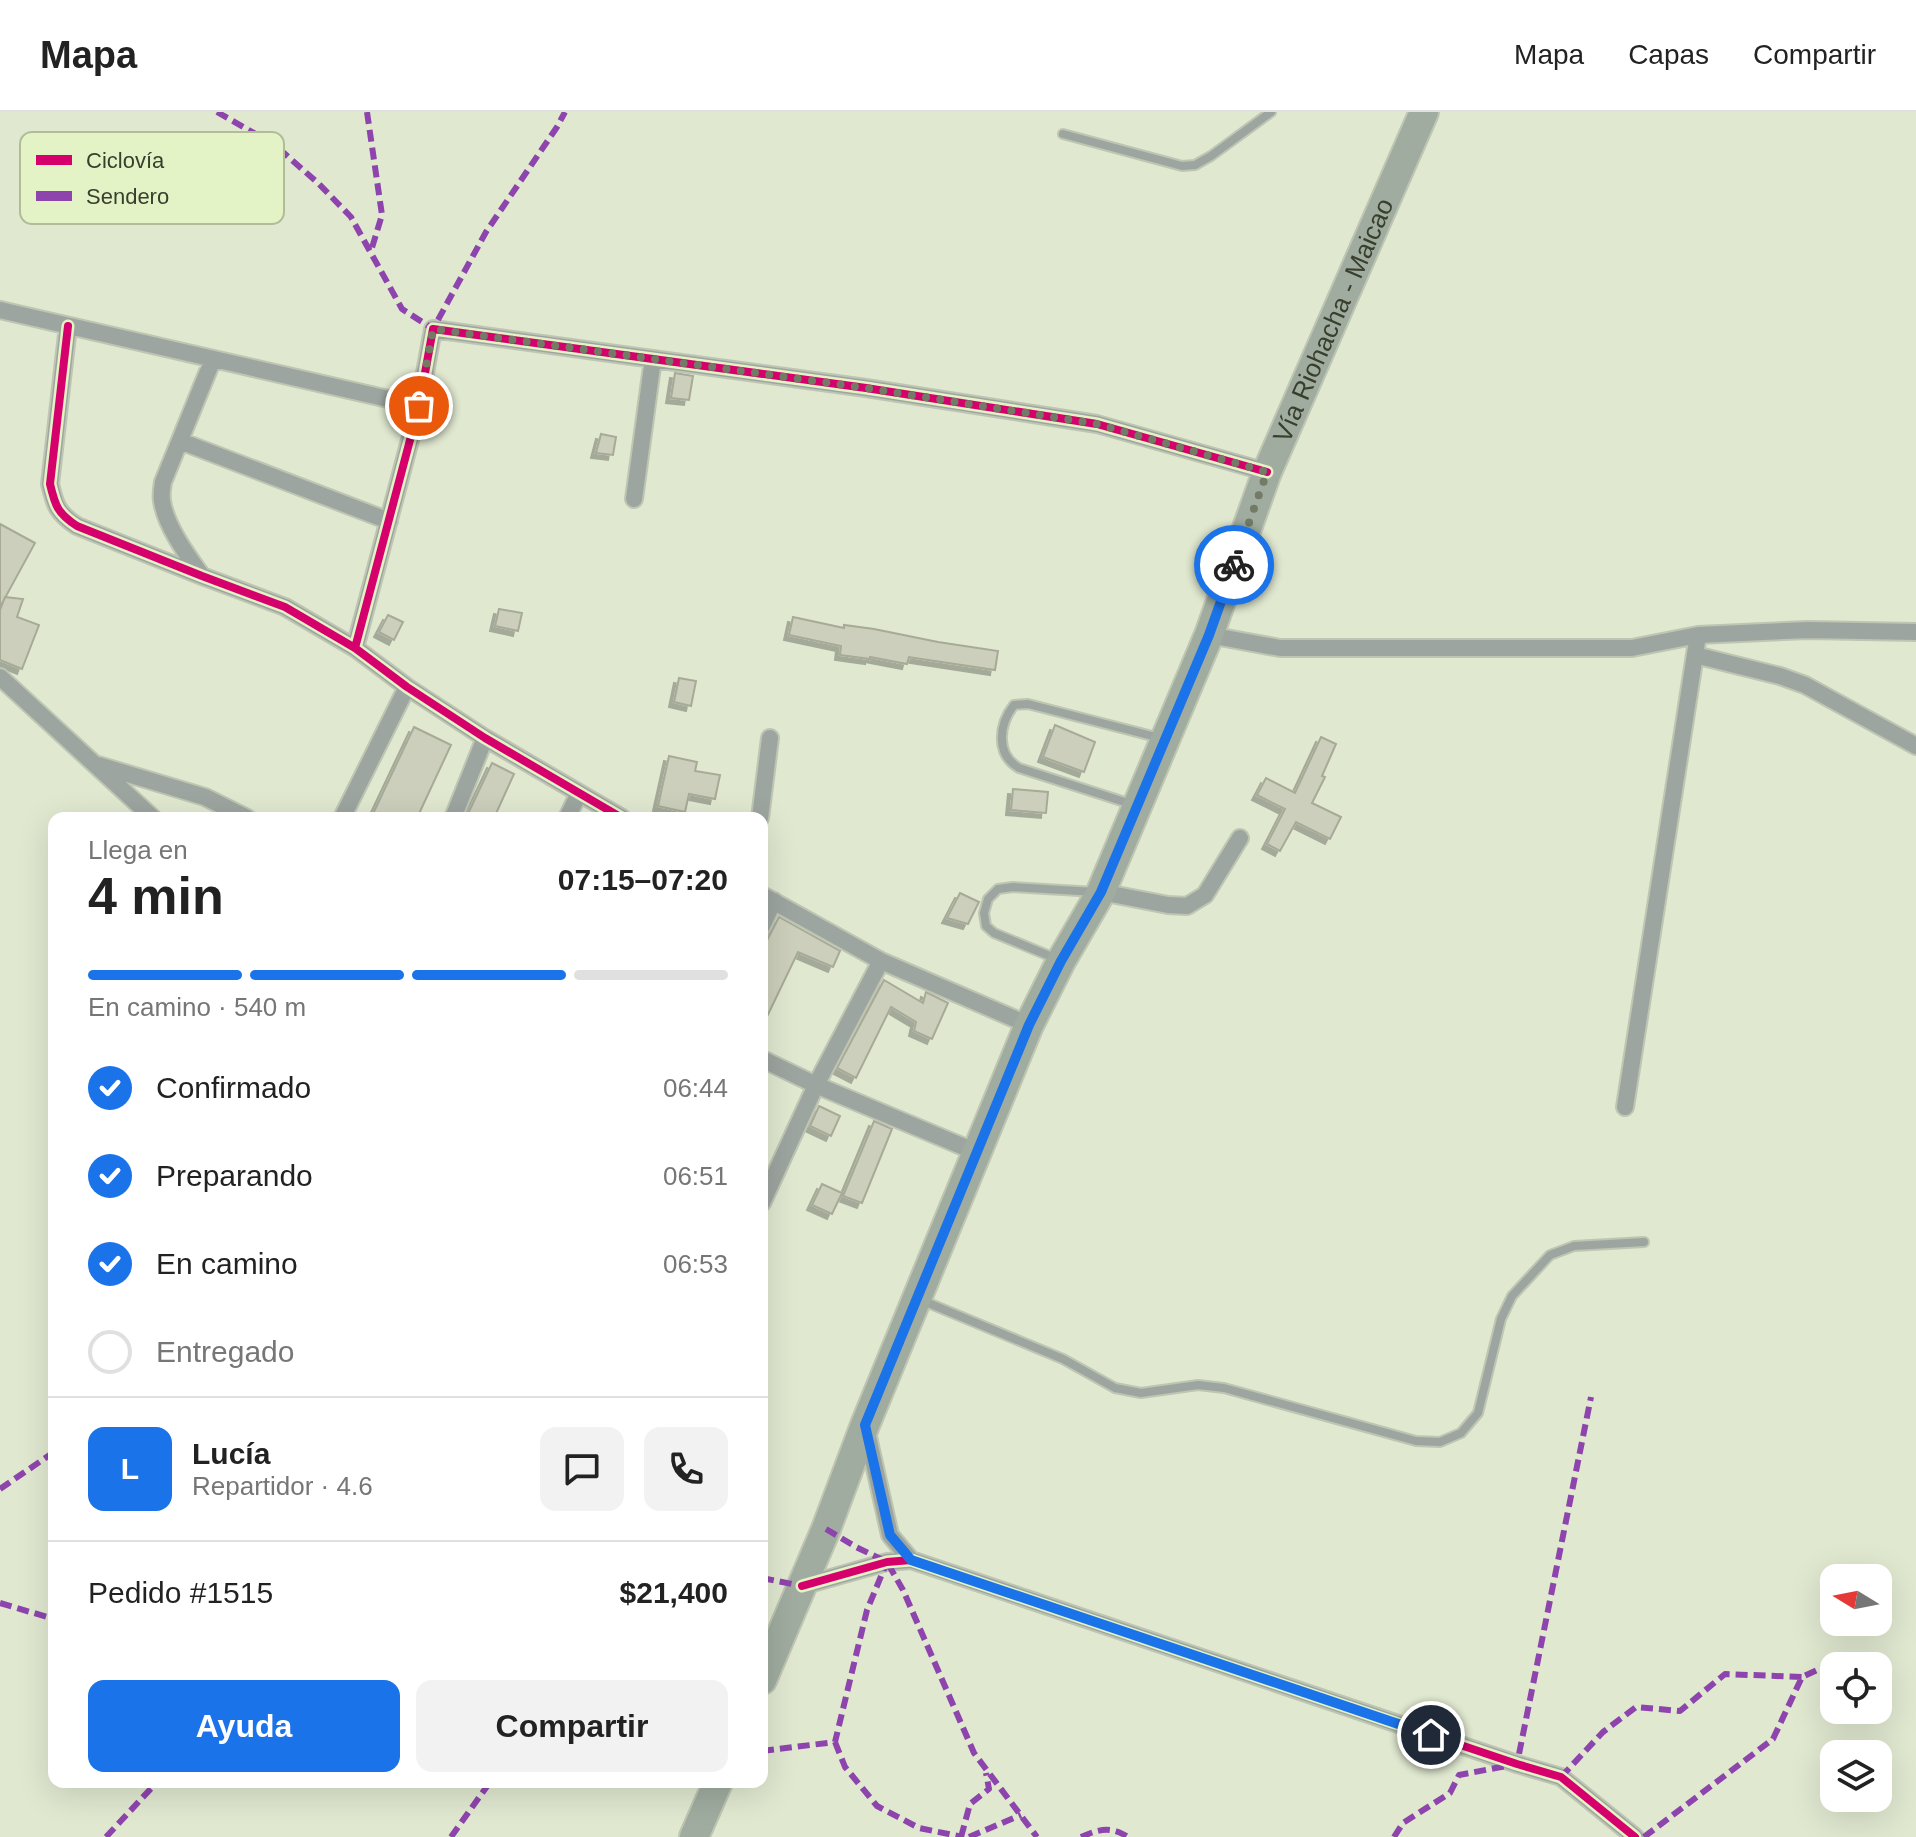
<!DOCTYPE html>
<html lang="es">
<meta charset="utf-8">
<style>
body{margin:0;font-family:Arial,sans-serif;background:#f2f2f2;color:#222;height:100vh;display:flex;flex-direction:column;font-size:30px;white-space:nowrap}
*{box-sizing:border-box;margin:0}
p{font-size:26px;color:#767676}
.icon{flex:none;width:44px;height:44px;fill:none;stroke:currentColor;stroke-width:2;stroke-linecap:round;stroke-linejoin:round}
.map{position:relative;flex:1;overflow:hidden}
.details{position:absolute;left:48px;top:700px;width:720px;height:976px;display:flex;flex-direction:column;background:#fff;border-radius:16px;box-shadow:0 8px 32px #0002}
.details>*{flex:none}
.needle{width:52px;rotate:280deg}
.buttons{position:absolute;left:1820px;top:1452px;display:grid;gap:16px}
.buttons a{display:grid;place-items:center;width:72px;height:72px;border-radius:16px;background:#fff;box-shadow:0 8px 32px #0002;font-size:40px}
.pin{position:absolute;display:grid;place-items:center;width:68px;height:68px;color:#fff;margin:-34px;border:4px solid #fff;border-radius:50%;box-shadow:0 2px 8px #0007}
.courier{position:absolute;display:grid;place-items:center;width:80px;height:80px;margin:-40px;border:6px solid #1a73e8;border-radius:50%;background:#fff;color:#222;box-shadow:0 2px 10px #0007}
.headline em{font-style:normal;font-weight:600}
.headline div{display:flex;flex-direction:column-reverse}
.headline{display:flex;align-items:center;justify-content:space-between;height:136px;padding:0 40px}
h1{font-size:52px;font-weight:600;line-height:60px}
.bar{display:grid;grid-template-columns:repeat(4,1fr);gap:12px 8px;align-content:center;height:96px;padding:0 40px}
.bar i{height:10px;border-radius:6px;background:#e0e0e0}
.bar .selected{background:#1a73e8}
.bar p{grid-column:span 4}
.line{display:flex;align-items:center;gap:20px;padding:0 40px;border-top:2px solid #e0e0e0}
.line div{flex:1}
.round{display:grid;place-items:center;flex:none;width:84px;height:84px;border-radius:16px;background:#f2f2f2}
ol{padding:0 40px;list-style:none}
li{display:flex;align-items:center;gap:24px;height:88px}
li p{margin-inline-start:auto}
li .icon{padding:8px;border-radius:50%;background:#1a73e8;color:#fff;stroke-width:4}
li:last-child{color:#767676}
li i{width:44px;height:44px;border:4px solid #e0e0e0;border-radius:50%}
.button{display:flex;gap:16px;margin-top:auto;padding:16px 40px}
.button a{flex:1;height:92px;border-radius:16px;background:#1a73e8;color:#fff;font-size:32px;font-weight:600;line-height:92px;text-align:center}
.button a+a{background:#f2f2f2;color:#222}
header{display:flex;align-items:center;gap:48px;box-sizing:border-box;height:112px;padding:0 40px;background:#fff;border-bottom:2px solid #e0e0e0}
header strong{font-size:38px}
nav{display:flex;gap:44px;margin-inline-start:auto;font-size:28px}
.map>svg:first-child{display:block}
.building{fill:#cccfbb;stroke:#a7aa97;stroke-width:2;filter:url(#shadow)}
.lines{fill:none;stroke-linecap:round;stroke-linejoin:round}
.lane-casing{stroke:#bec5b2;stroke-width:12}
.street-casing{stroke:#bec5b2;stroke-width:20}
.highway-casing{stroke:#bec5b2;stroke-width:32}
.lane{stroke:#9da5a0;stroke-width:8}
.street{stroke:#9da5a0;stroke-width:16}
.highway{stroke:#a0ac9f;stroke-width:28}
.quiet{stroke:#8e44ad;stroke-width:6;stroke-dasharray:12 6;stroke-linecap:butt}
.cycleway-casing{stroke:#e3f3c6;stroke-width:13}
.cycleway{stroke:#d6006c;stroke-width:8}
.done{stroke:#737a66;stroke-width:8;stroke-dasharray:0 14.4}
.route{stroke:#1a73e8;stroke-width:10}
.labels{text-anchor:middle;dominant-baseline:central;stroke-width:6;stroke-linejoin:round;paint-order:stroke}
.street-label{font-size:26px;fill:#393f2d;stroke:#e3f3c6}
.key{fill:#e3f3c6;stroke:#b0bd98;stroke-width:2}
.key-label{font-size:22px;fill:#393f2d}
</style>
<header>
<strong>Mapa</strong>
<nav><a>Mapa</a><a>Capas</a><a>Compartir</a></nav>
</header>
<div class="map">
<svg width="1916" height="1725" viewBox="0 0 1916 1725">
<defs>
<filter id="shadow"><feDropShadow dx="-5" dy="5" stdDeviation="0" flood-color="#0004"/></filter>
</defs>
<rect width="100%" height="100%" fill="#e0e8d0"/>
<path class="building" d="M675,261L693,264L689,288L671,286Z
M601,322L616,325L613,343L596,341Z
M0,412L35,431L0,495Z
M5,485L23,487L17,505L39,513L22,557L0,548V498Z
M499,497L522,501L518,519L495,514Z
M388,503L403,510L394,528L379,520Z
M793,505L844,516V513L874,517L938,530L998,539L995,558L909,545L907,552L870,545V547L840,543L841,534L789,523Z
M679,566L696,569L691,594L674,590Z
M1055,613L1095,630L1084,660L1043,645Z
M414,615L451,633L417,706H371Z
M1321,625L1336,632L1322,664L1325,665L1312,691L1341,705L1330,727L1296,710L1280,739L1267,732L1285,697L1257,683L1266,666L1295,681Z
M669,644L697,650L695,659L720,663L715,687L689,682L685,700L658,694Z
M492,651L514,662L494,706H466Z
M1013,677L1048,680L1046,701L1011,698Z
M960,781L979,790L968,812L947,806Z
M779,805L840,839L833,855L798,840L762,915V838Z
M884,868L923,891L926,880L948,891L932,927L914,919L916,910L891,895L856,966L837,956Z
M819,994L840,1004L831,1024L810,1014Z
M874,1009L892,1017L862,1091L843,1084Z
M822,1072L842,1081L832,1102L812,1093Z"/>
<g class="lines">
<g class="lane-casing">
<path id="lane" d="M1063,22L1182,54L1195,53L1211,44L1271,0
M1131,692L1019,656C995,642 999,612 1014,593L1028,592L1160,626
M1057,847L994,821L986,814L984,801L988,787L998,777L1013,775L1096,780
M921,1188L1063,1247L1115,1276L1141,1281L1198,1273L1224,1276L1416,1329L1440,1330L1461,1321L1478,1301L1501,1207L1512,1184L1550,1143L1574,1134L1644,1130"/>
</g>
<g class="street-casing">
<path id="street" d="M0,198L419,294
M68,214L50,372C55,393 57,401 77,414L202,464L285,495L355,536L407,575L485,626L622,706
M180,329L389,409
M634,387L653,247
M202,464C188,444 166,415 162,389C161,383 162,376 163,370L213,247
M1209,523L1280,536H1632L1698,523L1808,518L1916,520
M355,536L419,294L433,217L866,276L1097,312L1267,360
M1695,543L1780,564L1805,573L1916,634
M0,565L153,706
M98,653L205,685L247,706
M342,706L407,575
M453,706L485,626
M567,706L579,681
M760,706L770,626
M1101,780L1168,793L1187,794L1205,783L1240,726
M762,783L881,849L1029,913
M762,814L774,789
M762,947L816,973L976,1040
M1625,995L1698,523
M762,1091L816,973L881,849
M866,1316L890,1423L911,1448
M802,1474L887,1450L911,1448L1517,1652L1561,1665L1635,1725"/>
</g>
<g class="highway-casing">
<g id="highway">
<path id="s1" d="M762,1568L826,1417L865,1313L1029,913L1061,849L1101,780L1209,523L1267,360L1424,0"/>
<path d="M694,1725L718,1670"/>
</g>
</g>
<use href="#lane" class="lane"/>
<use href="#street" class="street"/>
<use href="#highway" class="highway"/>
<path class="quiet" d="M217,0L275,33L319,72L351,105L402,197L433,217L486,120L557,15L565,0
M367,0L382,103L371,139
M0,1377L54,1340
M826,1417L856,1435L887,1450L903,1478L974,1641L1037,1725
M762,1466L802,1474
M0,1491L54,1507
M835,1630L845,1655L877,1694L919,1716L963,1725
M762,1639L835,1630L867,1498L887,1450
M1561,1665L1603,1620L1636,1595L1680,1599L1725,1562L1802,1565
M106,1725L157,1670
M451,1725L490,1670
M961,1725L970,1692L989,1677L986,1661
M969,1725L1021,1703
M1081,1725C1099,1717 1111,1714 1128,1725
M1394,1725L1403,1711L1450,1681L1459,1663L1517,1652L1591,1285
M1644,1725L1773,1627L1802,1565L1854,1541"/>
<g class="cycleway-casing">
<path id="cycleway" d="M68,214L50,372C55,393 57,401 77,414L202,464L285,495L355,536L407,575L485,626L622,706
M355,536L419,294L433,217L866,276L1097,312L1267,360
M802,1474L887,1450L911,1448L1517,1652L1561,1665L1635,1725"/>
</g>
<use href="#cycleway" class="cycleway"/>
</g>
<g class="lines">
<path class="done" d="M419,294L433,217L866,276L1097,312L1267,360L1234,453"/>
<path class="route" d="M1234,453L1209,523L1101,780L1061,849L1029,913L865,1313L890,1423L911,1448L1431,1623"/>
</g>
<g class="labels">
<g class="street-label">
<text stroke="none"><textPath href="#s1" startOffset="1476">Vía Riohacha - Maicao</textPath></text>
</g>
</g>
<rect x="20" y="20" width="264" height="92" rx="12" class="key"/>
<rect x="36" y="43" width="36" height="10" fill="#d6006c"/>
<rect x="36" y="79" width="36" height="10" fill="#8e44ad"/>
<g class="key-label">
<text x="86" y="56">Ciclovía</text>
<text x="86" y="92">Sendero</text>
</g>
</svg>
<div class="buttons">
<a><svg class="needle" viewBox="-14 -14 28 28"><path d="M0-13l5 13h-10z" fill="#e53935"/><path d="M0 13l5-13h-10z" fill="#767676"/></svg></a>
<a><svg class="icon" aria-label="locate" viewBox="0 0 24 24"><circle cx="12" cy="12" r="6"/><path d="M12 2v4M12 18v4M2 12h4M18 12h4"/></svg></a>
<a><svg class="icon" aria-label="layers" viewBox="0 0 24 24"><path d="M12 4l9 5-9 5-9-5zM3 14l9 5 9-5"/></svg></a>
</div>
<div class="pin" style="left:419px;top:294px;background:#ea580c"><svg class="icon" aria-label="bag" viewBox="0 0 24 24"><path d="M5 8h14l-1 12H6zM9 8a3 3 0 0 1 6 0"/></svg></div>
<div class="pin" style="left:1431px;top:1623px;background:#1f2937"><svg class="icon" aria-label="home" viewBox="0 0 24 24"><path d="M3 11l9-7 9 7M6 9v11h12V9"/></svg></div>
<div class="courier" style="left:1234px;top:453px"><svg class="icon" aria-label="bike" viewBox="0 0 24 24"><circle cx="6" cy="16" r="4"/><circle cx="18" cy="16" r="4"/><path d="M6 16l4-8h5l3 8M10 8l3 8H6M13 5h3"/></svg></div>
<section class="details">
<div class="headline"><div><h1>4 min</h1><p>Llega en</p></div><em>07:15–07:20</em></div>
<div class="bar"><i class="selected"></i><i class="selected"></i><i class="selected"></i><i></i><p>En camino · 540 m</p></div>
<ol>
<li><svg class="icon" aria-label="check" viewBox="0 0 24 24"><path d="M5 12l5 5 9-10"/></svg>Confirmado<p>06:44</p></li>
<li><svg class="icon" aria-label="check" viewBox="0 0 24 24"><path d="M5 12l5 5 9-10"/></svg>Preparando<p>06:51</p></li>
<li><svg class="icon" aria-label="check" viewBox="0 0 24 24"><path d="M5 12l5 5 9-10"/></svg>En camino<p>06:53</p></li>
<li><i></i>Entregado</li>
</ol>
<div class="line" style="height:144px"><b class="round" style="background:#1a73e8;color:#fff">L</b><div><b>Lucía</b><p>Repartidor · 4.6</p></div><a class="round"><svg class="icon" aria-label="chat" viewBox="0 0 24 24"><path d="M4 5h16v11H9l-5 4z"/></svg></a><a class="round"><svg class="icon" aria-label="phone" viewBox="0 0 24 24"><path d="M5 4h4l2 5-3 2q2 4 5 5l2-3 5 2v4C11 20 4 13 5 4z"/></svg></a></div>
<div class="line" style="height:104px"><div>Pedido #1515</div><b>$21,400</b></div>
<div class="button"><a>Ayuda</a><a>Compartir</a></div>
</section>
</div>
